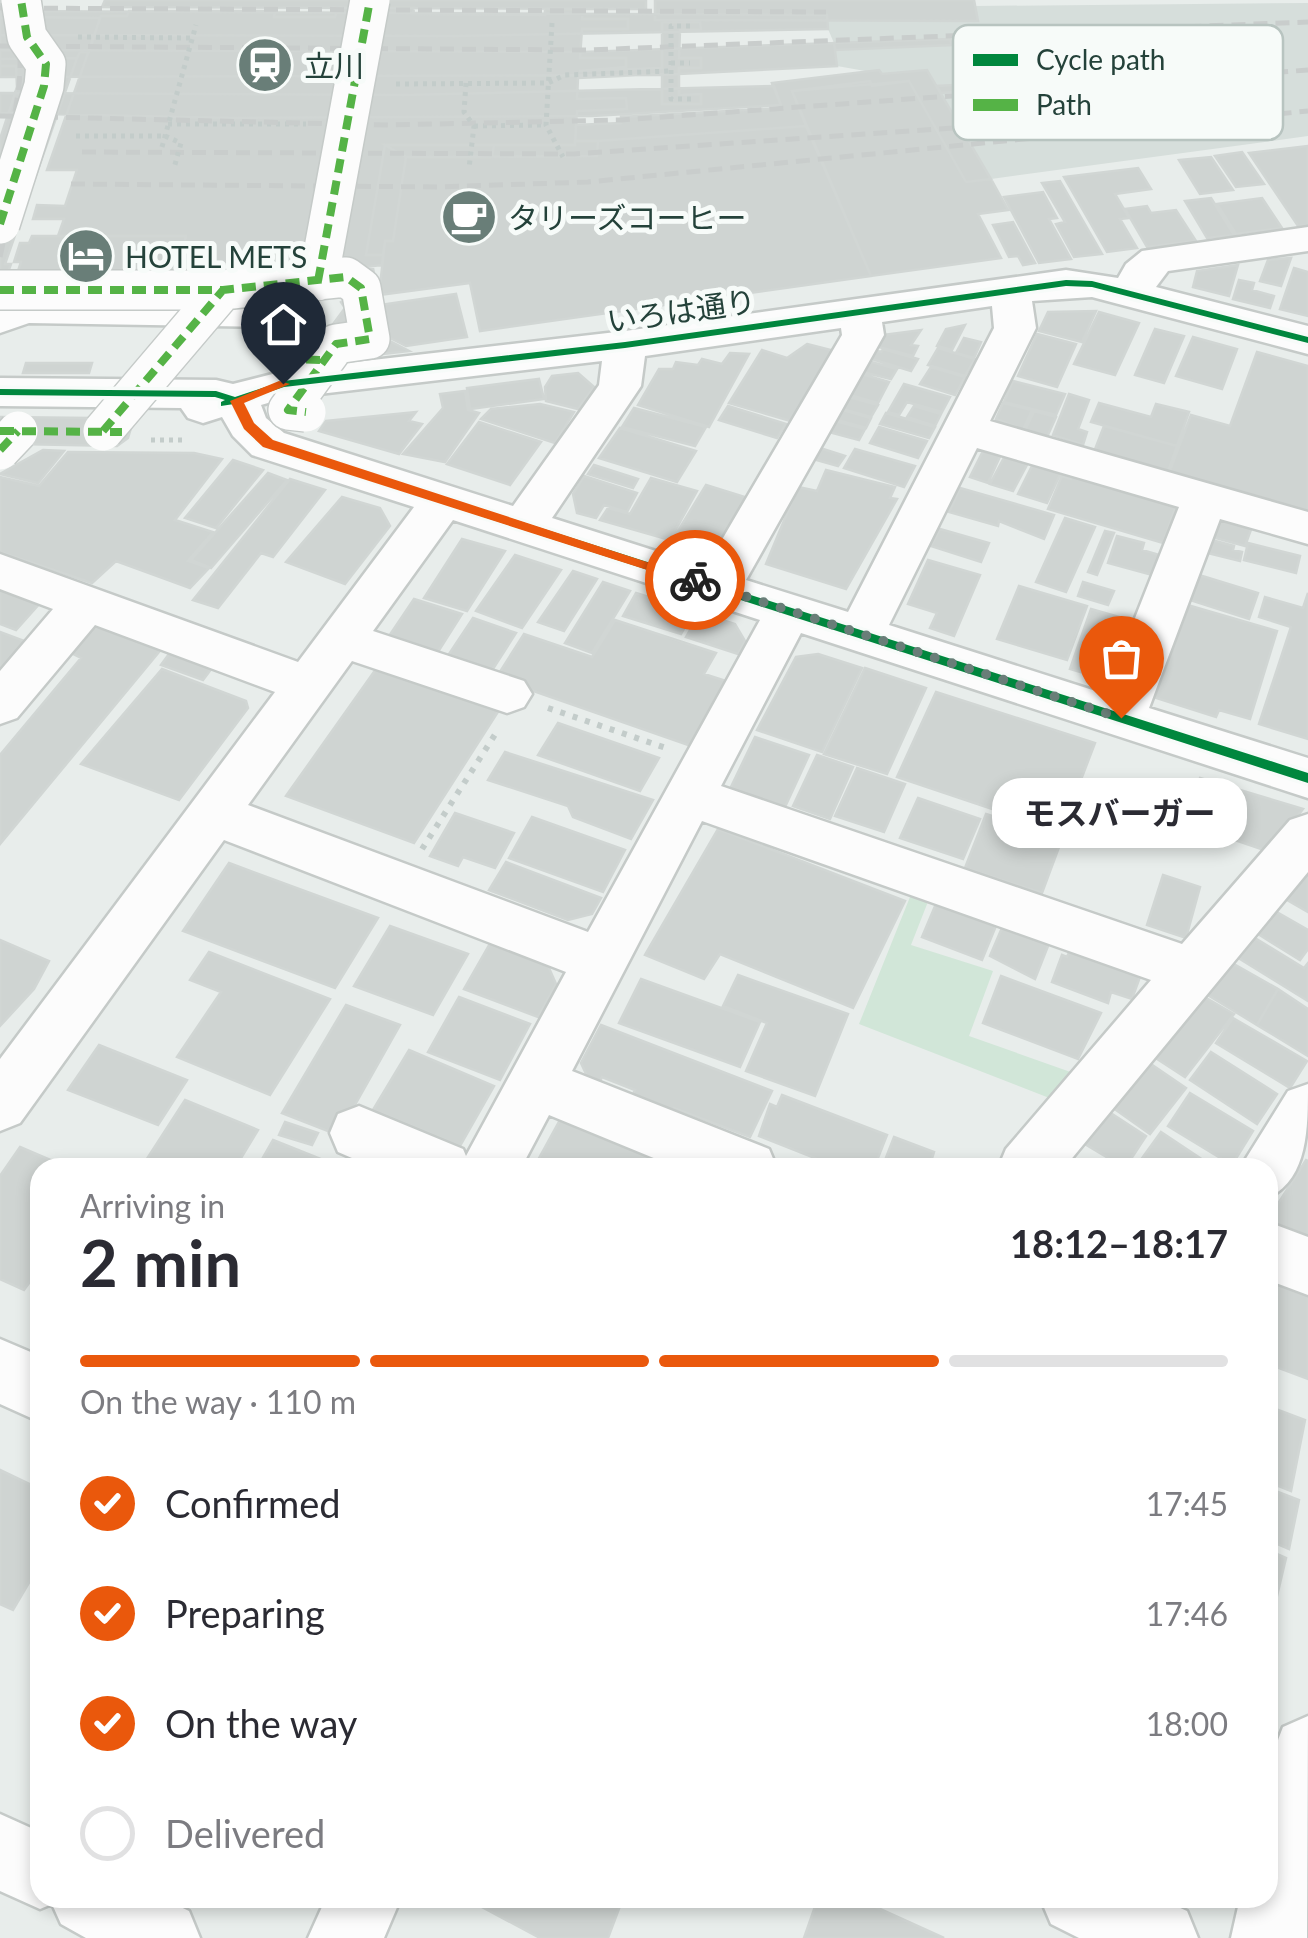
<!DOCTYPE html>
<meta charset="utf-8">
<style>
body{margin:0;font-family:Lato,"Noto Sans JP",sans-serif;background:#f7f7f7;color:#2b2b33;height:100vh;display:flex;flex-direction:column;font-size:38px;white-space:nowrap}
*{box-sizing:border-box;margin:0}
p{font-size:32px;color:#7c7c81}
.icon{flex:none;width:55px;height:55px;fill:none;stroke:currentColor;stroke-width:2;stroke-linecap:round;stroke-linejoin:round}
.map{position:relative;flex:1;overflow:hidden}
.details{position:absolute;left:30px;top:1158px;width:1248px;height:750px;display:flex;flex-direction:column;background:#fff;border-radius:30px;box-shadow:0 5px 15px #0003}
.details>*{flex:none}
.pin{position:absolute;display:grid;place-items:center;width:85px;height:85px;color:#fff;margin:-102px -42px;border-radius:50% 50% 50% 0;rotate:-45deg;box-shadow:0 0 10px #0007}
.pin .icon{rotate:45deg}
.courier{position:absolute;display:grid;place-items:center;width:100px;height:100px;margin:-50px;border:8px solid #ea580c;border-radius:50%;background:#fff;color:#222;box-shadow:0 2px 12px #0007}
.bubble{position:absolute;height:70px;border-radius:30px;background:#fff;box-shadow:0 5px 15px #0003;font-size:32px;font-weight:700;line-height:70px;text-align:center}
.head em{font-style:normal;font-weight:700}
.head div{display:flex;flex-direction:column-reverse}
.head{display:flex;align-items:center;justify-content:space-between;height:170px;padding:0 50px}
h1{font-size:65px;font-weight:700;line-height:75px}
.bar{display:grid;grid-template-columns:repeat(4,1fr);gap:15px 10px;align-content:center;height:120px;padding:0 50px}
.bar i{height:12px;border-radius:8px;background:#e1e1e2}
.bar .selected{background:#ea580c}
.bar p{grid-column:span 4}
ol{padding:0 50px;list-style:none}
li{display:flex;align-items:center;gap:30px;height:110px}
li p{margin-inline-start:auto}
li .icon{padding:10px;border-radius:50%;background:#ea580c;color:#fff;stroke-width:4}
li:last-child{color:#7c7c81}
li i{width:55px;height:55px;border:5px solid #e1e1e2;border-radius:50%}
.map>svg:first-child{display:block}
.built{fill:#d6dedb}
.green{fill:#d1e6d8}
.building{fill:#cfd4d2;stroke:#d1d6d4;stroke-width:2.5}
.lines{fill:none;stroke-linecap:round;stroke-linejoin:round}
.minor-casing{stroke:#c5cac8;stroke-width:5}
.path-far1{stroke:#c3ccca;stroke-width:5;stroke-dasharray:4 5;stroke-linecap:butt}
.path{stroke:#c3ccca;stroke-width:6;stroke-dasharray:5 8;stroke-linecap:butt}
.minor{fill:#fcfcfc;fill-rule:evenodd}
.rail{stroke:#c9cdcc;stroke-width:5;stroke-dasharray:14 8;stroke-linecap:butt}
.minor-bridge-casing{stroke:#c5cac8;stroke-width:42;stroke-linecap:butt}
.path-bridge{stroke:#c3ccca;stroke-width:5;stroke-dasharray:4 5;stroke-linecap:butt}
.minor-bridge{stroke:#fcfcfc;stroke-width:39}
.quiet{stroke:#55b346;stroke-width:8;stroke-dasharray:14 8;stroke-linecap:butt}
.cycleway-casing{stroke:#f7fbf9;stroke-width:7}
.cycleway{fill:#00873e;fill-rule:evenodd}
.route{fill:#ea580c}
.done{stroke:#697e78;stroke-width:10;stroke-dasharray:0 18}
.labels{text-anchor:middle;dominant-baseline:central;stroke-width:10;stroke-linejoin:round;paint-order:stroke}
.far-poi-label{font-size:30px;fill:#24423a;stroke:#f7fbf9;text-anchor:start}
.far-street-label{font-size:30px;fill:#24423a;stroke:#f7fbf9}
.key{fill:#f7fbf9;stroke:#b8c4c0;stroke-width:2.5}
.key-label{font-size:28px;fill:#24423a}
</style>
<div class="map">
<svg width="1308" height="1938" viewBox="0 0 1308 1938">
<rect width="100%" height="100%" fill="#e8edeb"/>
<path class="built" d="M1308,3V136L991,179L941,93L978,90L975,84L937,86L927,70L882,74L837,66L835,50L951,45L950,39L834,43L828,29V20L977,21L975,6Z"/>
<path class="green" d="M914,887L931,894L911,945L993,971L969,1036L1079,1075L1057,1101L859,1024Z"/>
<path class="building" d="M0,0H38L36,17L100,18L89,52H80L77,58L5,264H11L6,278L373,268L386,339L409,351L348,358L275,374L277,363H283L285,355L311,354L345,308L341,302L355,293L235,304L131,428L128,438L117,446L18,444L0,463V417L92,418L191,303L0,299V139L17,87L16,66H0Z
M105,0H646V9L102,7Z
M655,0H974L978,21L655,20Z
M338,8H414L413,14L545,15V9H583L582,19H628V29H582L580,58H626V67L579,71L662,68V22H700L701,30H680L679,58H701V68H679V95L701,94V104H662V74L578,78L577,99L626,98L627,109L577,111L575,145H385L366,255H383L382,265L343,270L178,269L186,236H58L64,219H33L37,205L65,206L77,170H47L101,16H127L129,11H275L274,17H335Z
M0,11L827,15L828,29L455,36L0,35Z
M0,18L8,17L100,18L89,52H80L77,58L0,59Z
M950,39L952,45L835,50L834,43Z
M834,43L837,66L658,75L0,77V50L584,52Z
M879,70L882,74L927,70L991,179L966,182L909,81L792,91L806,126L598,141L597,156L492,157L494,145H575L576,125L621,123V117L782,108L772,83Z
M870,81L872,86L909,81L966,182L991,179L1008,210L978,214L1001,258L871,276L792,91Z
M975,84L979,90L941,93L937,86Z
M774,86L781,105L592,116L231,118L0,113V93L404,95Z
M806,126L871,276L480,331L470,283L379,295L385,241H393L406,157L597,156L598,141Z
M575,141H598L597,156L492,157L494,145H575Z
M385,145L406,157L393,241H385L383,255H366Z
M385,145H494L492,157H406Z
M1308,146V225L1298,226L1249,153Z
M1242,152L1264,184L1236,187L1215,156Z
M1211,157L1233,190L1200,194L1179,160Z
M1138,168L1151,189L1115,194L1129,218L1120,219L1137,248L1107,252L1064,177Z
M1060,181L1102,254L1074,257L1056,224L1065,222L1042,183Z
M1043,192L1057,218L1049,219L1071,259L1039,263L1004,197Z
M1211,198L1234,235L1207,238L1185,201Z
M1262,198L1282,228L1236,234L1217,204Z
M1147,206L1151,213L1176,210L1196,241L1147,247L1125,209Z
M1013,222L1035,263L1023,265L1018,256L1009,257L993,225Z
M32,236H186L175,280H15L21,262H14L20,243H29Z
M1291,258L1281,286L1260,281L1268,260Z
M1238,265L1229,296L1193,287L1197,271Z
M1294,268L1308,272V316L1280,309Z
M1239,280L1254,283L1252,290L1274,296L1270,308L1233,299Z
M456,294L467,337L406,346L388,337L380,305Z
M1096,311L1082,342L1039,331L1048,312Z
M1099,312L1139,323L1115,375L1074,364Z
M965,325L952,350L937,346L946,329Z
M1155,329L1184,336L1164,383L1135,375Z
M921,330L911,345L918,346L913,356L871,345L876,336Z
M1037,334L1076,344L1057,387L1018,376Z
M1193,337L1237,349L1222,389L1176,376Z
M964,338L981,342L974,358L956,353Z
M807,344L831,350L834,355L794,422L729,403L762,350L787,358Z
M938,348L975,359L965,376L928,365Z
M870,349L881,352L883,349L918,359L911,371L865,357Z
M1257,352L1308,366V513L1169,473L1191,415L1230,426Z
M730,353L749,354L709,427L638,405L659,369H673L676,362L698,365L702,359L722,364Z
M864,360L897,369L891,379L858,371Z
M26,363H92L89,373H23Z
M931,367L965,377L955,395L920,384Z
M578,373L594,387L578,409L546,401L545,387L552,376Z
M858,373L889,382L878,403L846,394Z
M539,379L544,399L470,409L467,388Z
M1013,381L1065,394L1056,415L1004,402Z
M904,384L950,397L942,412L907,402L899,415L888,412Z
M465,391L468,410L479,413L445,462L403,454L443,408L440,394Z
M1069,394L1089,400L1078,429L1087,432L1083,445L1053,435Z
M842,395L878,405L871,417L835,407Z
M1003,403L1032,410L1023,430L996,419Z
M1099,403L1151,417L1156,404L1189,412L1177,446L1091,422Z
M540,404L574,412L555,443L481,419L491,409Z
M728,406L786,424L777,438L719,420Z
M914,406L941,414L935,426L907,417Z
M634,408L706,427L695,446L622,427Z
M836,408L871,418L866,428L830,418Z
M1034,411L1056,417L1047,437L1025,431Z
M416,412L409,421L422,424L399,454L319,431L326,421Z
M886,413L935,427L929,438L880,424Z
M831,420L865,429L859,440L825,431Z
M479,422L541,442L510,485L447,464Z
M1104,426L1177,446L1168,472L1094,452Z
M879,427L927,441L918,458L870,443Z
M620,428L696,451L677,482L599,458Z
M820,448L845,456L838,466L813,459Z
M855,449L915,466L904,487L844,468Z
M992,449L1002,452L988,483L970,477L982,453Z
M43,450L64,451L38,483L0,474Z
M68,452L194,453L222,459L175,520L213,532L188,561L209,568L190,588L116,561L92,583L0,552V477L39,486Z
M1006,454L1029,461L1013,491L990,484Z
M233,460L263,470L216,528L185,518Z
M1034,462L1062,470L1047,503L1018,494Z
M594,465L638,479L633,488L588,474Z
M826,470L895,487L890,498L897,499L846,589L766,564L798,487L817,491Z
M268,473L287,480L211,568L191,560Z
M1074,473L1177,503L1163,543L1048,509L1062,476L1071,479Z
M584,476L637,493L627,512L604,505L596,518L577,513L573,494Z
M651,478L697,491L670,540L600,520L608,508L630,514Z
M290,479L325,490L273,557L261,553L218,608L193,600Z
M706,485L751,499L718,554L673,539Z
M960,488L1054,515L1044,539L999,521L998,526L949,512Z
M342,497L380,508L390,526L345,584L286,562Z
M1230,517L1253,524L1245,546L1208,536L1214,520Z
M1065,518L1095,527L1066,592L1036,582Z
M940,529L989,543L981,562L931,546Z
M1105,531L1114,533L1097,575L1088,572Z
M1117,536L1144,543L1142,550L1163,556L1156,576L1108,563Z
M462,539L505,551L467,611L424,598Z
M1208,539L1234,546L1233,550L1242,552L1240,561L1204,552Z
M1248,543L1300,556L1296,573L1244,560Z
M515,555L561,570L522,628L476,611Z
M928,560L980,575L954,636L930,628L937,613L908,604Z
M573,571L597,579L564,631L538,622Z
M1199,575L1258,593L1249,619L1190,600Z
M603,582L630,591L592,653L565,643Z
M1083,582L1114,591L1108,605L1078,596Z
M1019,586L1087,606L1067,660L997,639Z
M0,587L41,602L16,630L0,624Z
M636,593L694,611L681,634L623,616Z
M1308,593V739L1259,724L1291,627L1259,617L1265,597L1303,608Z
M414,599L462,614L436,655L387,639Z
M1184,604L1277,631L1250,719L1219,710L1216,717L1150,696Z
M1091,609L1137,622L1117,683L1070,669Z
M700,613L735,624L745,641L738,654L686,637Z
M473,618L516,633L491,672L447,657Z
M615,620L716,653L704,674L726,681L691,746L496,678L524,634L592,657Z
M102,627L164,646L0,844V755L81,658L69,652L91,629Z
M0,632L27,642L0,674Z
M172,650L215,664L203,680L161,665Z
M818,654L862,668L822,752L757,730L796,657Z
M381,662L503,704L414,843L286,796Z
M865,668L926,688L887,774L824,754Z
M162,669L246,701L248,708L179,800L81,764Z
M936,692L1095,743L1061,832L897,777Z
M558,723L659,758L640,791L538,755Z
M755,737L809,755L785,807L730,789Z
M505,752L653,800L631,839L573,817L568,806L488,780Z
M817,755L853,767L830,819L793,806Z
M857,768L905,784L884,832L835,816Z
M1200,778L1303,809L1270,852L1182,822Z
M918,798L980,819L963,859L900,838Z
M455,813L514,833L495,868L463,857L458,866L430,856Z
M986,814L1062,839L1042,893L965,868Z
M532,817L625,850L603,892L509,858Z
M718,829L905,901L853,1008L720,954L704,979L645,955Z
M1308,860V912L1280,896Z
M506,862L601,898L592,914L568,920L489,890Z
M229,863L378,918L335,988L183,931Z
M1163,875L1200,887L1186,938L1147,925Z
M938,899L998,921L982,960L922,937Z
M1275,911L1308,930V949L1300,960L1258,934Z
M1004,923L1050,941L1035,979L990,956Z
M390,926L468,954L433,1015L354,986Z
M1250,935L1304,968L1308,963V1001L1235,956Z
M0,940L49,961L34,989L0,1026Z
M492,940L545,959L556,984L538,1017L464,989Z
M1071,948L1141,974L1132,999L1111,992L1108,1003L1052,982L1062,955L1067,957Z
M209,952L330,999L270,1095L177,1057L221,992L190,980Z
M1225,959L1278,989L1257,1025L1203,992Z
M738,975L848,1014L815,1096L746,1071L767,1023L723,1006Z
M1001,976L1101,1013L1078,1059L983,1023Z
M641,979L760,1022L740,1067L619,1023Z
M1278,989L1308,1009V1056L1257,1025Z
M1201,995L1234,1014L1185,1077L1151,1055Z
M459,997L530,1024L500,1080L428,1052Z
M346,1005L400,1025L338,1135L282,1113Z
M1233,1018L1307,1061L1290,1088L1216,1043Z
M601,1025L772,1091L750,1137L674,1108L671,1114L631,1098L635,1090L602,1077L599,1083L588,1078L581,1063Z
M99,1045L187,1080L158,1125L68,1090Z
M409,1050L494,1086L460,1146L373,1110Z
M1211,1052L1277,1094L1257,1124L1190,1080Z
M1145,1060L1186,1088L1150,1134L1109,1105Z
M1190,1093L1253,1131L1232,1165L1168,1126Z
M782,1095L887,1135L874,1168H840L759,1136L770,1104L777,1107Z
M185,1100L258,1130L235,1168H141Z
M1103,1108L1146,1136L1125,1168L1080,1141Z
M561,1118L663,1160L659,1168H550L537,1162Z
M285,1122L318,1133L312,1145L279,1135Z
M1161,1132L1215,1168H1135Z
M894,1137L934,1152L929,1168H882Z
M273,1140L343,1168H257Z
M20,1147L69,1168H40V1268L24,1290L0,1279V1176Z
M1306,1160L1308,1161V1243L1273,1230L1270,1216Z
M1268,1268L1308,1282V1379L1268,1364Z
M1268,1406L1305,1420L1291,1491L1268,1482Z
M0,1470L40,1489V1564L13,1610L0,1604Z
M1268,1488L1299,1500L1289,1549L1268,1540Z
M1268,1550L1286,1558L1277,1596L1268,1592Z
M465,1898H623L608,1938H540Z
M818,1898H856L944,1938H804Z"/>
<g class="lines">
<g class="minor-casing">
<path id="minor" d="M1308,227V251L1168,271L1156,287L1308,326V354L1092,297L1032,301L1036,328L990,421L1308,512V544L1220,519L1149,708L1308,758V798L801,633L721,786L1182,944L1290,820L1308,814V872L1064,1168H998L1006,1149L1151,980L702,821L572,1071L769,1149L777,1168H678L549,1115L521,1168H375L338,1152L330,1133L338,1114L359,1106L463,1149L466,1156L566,972L224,840L20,1123L0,1131V1059L275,692L95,625L17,718L0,724V671L53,609L0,589V554L298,662L414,507L252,455L233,436L222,417L203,423L188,418L181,408L0,406V378L216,380L233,384L296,368L290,338L275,327L29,323L0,333V305L24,297L278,300C313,309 333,326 338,364L625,331L1066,270L1118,278L1126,264L1142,251ZM992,306L994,328L848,612L746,580L884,335L882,322ZM841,328L842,335L706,567L552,518L641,386L645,356ZM602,361L599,385L513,506L284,433L266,418L261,405L285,398ZM977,448L1179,507L1105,694L889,625ZM453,520L760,620L588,932L248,805L352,661L507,713L524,707L532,694L524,681L373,631Z
M1308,1084C1308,1129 1308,1179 1268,1198V1168H1240L1288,1091Z
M1268,1222L1308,1237V1295L1268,1280Z
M0,1339L40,1356V1422L0,1404Z
M1308,1716L1307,1938H1231L1240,1898H1268C1268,1840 1260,1781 1283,1727Z
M0,1814L40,1832V1898H162L189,1911L200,1938H86L61,1924L52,1904L40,1909L0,1891Z
M326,1898H401L384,1938H308Z
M1040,1898H1158L1187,1911L1198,1938H1079L1051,1924Z"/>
</g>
<path class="path-far1" d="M78,37L193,38
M671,63H690
M396,84L548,83L565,75L671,71
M168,124H306
M474,126L546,125
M76,136H165
M151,440H184"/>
<path class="path" d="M548,708L669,749
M422,849L496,733"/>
<use href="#minor" class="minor"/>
<path class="rail" d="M0,8L826,12
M0,46L587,50L1308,22
M0,116L388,125L621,120L1308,70
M82,152L574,154L954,128
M0,176C14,116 34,58 6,0
M71,184L440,187L588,182L1308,111
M0,257L39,79V49L25,0"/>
<g class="minor-bridge-casing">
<path id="minor-bridge" d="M0,224L44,86L46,64L27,37L21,0
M318,281L370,0
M0,290H223L346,277L361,288L370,339L336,344L288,410L306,412
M103,431L223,290
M0,450L18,431"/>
</g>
<path class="path-bridge" d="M552,23L546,125L563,157
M690,26H671V99H691
M466,83L464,112L474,126L469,168
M165,136L181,143L174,168
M162,147L196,25"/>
<use href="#minor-bridge" class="minor-bridge"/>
<path class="quiet" d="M0,224L44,86L46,64L27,37L21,0
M318,281L370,0
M0,290H223L346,277L361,288L370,339L336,344L288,410L306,412
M284,359L324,360
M0,431L122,432
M103,431L223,290
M0,450L18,431"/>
<g class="cycleway-casing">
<path id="cycleway" d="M1066,280L1092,281L1308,337V343L1092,287L1066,286L625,348L284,387L242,401L252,424L272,442L1308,773V783L264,446L245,428L234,404L221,406V402L225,400L215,397L0,395V389L216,391L235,397L283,381L625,342Z"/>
</g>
<use href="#cycleway" class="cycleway"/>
</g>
<path class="route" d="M279,381L290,384L244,403L254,423L273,440L702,580L691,584L263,447L244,429L230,401Z"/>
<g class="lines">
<path class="done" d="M695,580L1121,718"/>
</g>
<defs>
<g id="station-disc" transform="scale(2.875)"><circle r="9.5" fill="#697e78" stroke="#f7fbf9"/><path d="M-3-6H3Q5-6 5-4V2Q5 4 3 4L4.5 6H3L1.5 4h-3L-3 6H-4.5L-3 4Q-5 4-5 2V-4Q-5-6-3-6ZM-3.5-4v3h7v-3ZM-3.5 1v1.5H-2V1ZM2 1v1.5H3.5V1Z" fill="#fff"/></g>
<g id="cafe-disc" transform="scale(2.875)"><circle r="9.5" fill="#697e78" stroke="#f7fbf9"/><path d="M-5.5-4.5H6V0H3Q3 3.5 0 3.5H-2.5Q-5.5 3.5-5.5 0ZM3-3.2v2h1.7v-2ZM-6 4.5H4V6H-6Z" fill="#fff"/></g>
<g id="hotel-disc" transform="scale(2.875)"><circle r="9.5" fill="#697e78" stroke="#f7fbf9"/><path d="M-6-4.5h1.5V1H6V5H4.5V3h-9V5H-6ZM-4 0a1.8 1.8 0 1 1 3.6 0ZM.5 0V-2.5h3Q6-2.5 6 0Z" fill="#fff"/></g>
</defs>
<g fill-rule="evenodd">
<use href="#station-disc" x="265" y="65"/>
<use href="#cafe-disc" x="469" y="217"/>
<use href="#hotel-disc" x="86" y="256"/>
</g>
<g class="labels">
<g class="far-poi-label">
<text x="304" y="65">立川</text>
<text x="508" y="217">タリーズコーヒー</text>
<text x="125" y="256">HOTEL METS</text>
</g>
<g class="far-street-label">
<text transform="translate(681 310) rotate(-8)">いろは通り</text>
</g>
</g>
<rect x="953" y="25" width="330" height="115" rx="15" class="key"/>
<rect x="973" y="54" width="45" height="12" fill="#00873e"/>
<rect x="973" y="99" width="45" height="12" fill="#55b346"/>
<g class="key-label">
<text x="1036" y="70">Cycle path</text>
<text x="1036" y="115">Path</text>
</g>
</svg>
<div class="pin" style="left:1121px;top:718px;background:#ea580c"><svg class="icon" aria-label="bag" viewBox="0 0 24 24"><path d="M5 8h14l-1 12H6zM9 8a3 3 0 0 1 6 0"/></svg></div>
<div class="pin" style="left:283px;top:384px;background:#1f2937"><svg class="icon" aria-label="home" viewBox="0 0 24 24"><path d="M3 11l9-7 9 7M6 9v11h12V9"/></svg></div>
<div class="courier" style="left:695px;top:580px"><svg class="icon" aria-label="bike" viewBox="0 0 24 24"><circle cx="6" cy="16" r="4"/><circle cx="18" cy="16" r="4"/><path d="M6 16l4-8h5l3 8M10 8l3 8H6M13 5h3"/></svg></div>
<div class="bubble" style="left:992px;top:778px;width:255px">モスバーガー</div>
<section class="details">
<div class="head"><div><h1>2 min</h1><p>Arriving in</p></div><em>18:12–18:17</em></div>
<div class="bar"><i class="selected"></i><i class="selected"></i><i class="selected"></i><i></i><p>On the way · 110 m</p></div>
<ol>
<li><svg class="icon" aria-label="check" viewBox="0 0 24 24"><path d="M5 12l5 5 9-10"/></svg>Confirmed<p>17:45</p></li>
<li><svg class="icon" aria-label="check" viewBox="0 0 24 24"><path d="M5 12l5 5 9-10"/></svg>Preparing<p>17:46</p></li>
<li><svg class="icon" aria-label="check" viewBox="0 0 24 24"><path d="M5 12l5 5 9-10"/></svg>On the way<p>18:00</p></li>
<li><i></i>Delivered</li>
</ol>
</section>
</div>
